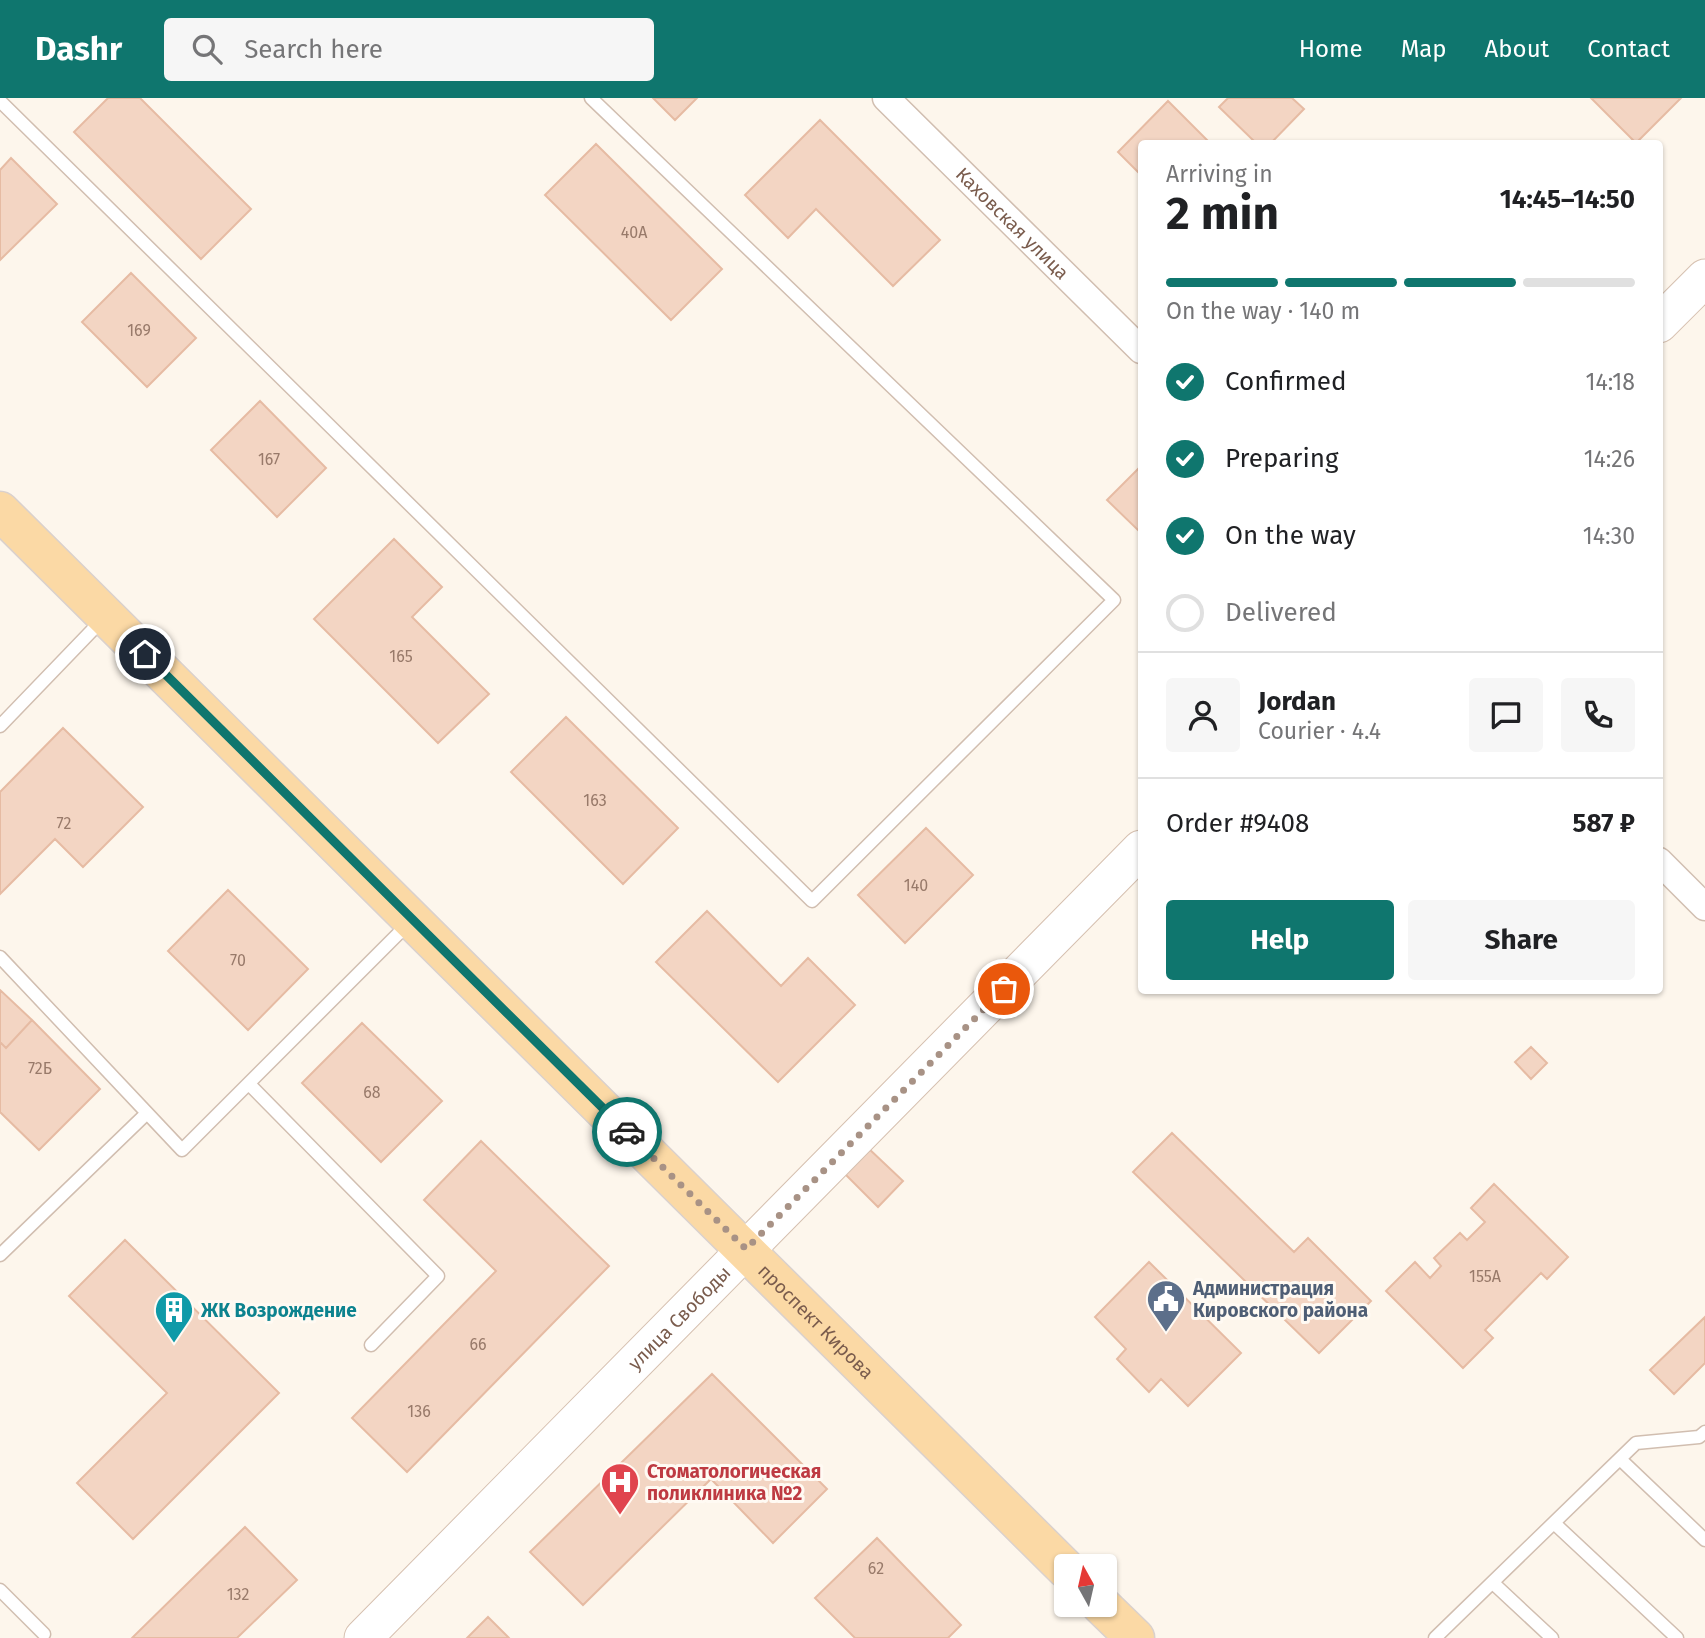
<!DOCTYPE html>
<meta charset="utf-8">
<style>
body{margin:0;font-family:"Fira Sans",sans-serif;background:#f6f6f6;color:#202124;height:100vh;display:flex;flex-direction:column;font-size:26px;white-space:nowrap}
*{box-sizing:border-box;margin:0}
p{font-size:23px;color:#757577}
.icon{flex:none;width:38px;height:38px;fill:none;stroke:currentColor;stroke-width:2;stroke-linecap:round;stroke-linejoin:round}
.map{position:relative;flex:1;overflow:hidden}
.drawer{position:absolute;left:1138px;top:42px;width:525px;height:854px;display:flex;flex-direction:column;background:#fff;border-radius:7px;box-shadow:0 2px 5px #0004}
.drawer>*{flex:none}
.needle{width:46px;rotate:352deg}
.buttons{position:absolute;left:1054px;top:1456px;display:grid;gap:14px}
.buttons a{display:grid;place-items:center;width:63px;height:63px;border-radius:7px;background:#fff;box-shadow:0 2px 5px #0004;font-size:35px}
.pin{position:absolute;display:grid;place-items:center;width:60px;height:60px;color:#fff;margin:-30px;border:4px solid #fff;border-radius:50%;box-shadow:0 2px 7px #0007}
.courier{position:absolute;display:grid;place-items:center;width:70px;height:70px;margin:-35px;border:5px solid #0f766e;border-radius:50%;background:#fff;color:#222;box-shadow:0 2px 9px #0007}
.summary em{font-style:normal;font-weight:700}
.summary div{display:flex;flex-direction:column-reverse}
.summary{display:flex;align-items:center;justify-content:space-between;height:119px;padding:0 28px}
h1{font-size:46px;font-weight:700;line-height:52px}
.bar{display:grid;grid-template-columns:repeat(4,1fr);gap:10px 7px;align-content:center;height:84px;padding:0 28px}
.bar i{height:9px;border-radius:5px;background:#e0e0e0}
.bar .on{background:#0f766e}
.bar p{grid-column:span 4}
.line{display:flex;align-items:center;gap:18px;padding:0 28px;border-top:2px solid #e0e0e0}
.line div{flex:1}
.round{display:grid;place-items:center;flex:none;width:74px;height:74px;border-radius:7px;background:#f6f6f6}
ol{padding:0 28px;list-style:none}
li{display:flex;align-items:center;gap:21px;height:77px}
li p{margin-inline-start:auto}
li .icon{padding:7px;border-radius:50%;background:#0f766e;color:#fff;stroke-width:4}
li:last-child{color:#757577}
li i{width:38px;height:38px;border:4px solid #e0e0e0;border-radius:50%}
.action{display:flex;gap:14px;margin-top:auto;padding:14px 28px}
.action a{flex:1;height:80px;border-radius:7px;background:#0f766e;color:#fff;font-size:28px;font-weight:700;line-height:80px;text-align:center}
.action a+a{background:#f6f6f6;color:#202124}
header{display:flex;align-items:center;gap:42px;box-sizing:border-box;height:98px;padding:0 35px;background:#0f766e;color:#fff}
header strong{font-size:33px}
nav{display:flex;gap:38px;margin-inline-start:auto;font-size:24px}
.search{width:490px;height:63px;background:#f6f6f6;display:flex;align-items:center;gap:18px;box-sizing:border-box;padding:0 24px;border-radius:7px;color:#757577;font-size:26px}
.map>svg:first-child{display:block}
.building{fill:#f3d5c3;stroke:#e6bba3;stroke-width:2}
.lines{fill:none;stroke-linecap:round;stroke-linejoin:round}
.lane-casing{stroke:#d1beb0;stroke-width:15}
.street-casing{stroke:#d1beb0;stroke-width:29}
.secondary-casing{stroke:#d6c0b0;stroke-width:39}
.primary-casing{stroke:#dad1cd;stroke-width:41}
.lane{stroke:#fff;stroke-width:12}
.street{stroke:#fff;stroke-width:26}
.secondary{stroke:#fff;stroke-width:37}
.primary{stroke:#fbd9a5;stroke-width:38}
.done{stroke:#a89285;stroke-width:7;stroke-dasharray:0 12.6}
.route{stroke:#0f766e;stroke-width:9}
.labels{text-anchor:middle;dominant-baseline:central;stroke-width:6;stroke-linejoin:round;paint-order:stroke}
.number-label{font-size:16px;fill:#987a6a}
.street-label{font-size:19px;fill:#7a5c4d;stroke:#fffaf3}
.service-label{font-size:19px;font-weight:bold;fill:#4e5e75;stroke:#fffaf3;text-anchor:start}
.culture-label{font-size:19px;font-weight:bold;fill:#0d838f;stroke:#fffaf3;text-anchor:start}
.health-label{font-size:19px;font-weight:bold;fill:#be3a42;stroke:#fffaf3;text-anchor:start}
</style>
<header>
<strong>Dashr</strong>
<div class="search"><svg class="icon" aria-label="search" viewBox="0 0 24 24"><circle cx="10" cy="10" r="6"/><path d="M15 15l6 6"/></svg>Search here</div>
<nav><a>Home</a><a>Map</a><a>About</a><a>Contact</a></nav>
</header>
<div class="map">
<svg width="1705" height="1540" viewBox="0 0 1705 1540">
<rect width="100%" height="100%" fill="#fdf6ec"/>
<path class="building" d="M108,0H140L251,111L201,161L74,34Z
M653,0H697L675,22Z
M1228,0H1292L1304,11L1270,46H1257L1219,9Z
M1591,0H1681L1636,45Z
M1168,3L1211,46H1141V77L1118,54Z
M820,22L940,142L893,188L816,111L788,140L745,97Z
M596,46L722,171L671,222L545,97Z
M11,60L57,106L0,162V72Z
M131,175L196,240L147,289L82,224Z
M260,303L326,370L277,419L211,352Z
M1141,368V435L1107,402Z
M394,441L442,489L412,519L489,596L438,645L314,521Z
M566,619L678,730L623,786L511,674Z
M63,630L143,709L83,769L55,741L0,796V694Z
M926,730L973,777L905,845L858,797Z
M228,792L308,871L248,932L168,853Z
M707,813L781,888L808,860L855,907L778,984L656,864Z
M0,892L32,922L6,950L0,944Z
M32,922L100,991L39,1052L0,1014V944L6,950Z
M362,925L442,1003L381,1064L302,985Z
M1531,949L1547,965L1531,981L1515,964Z
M1172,1035L1294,1154L1308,1140L1371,1203L1319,1255L1133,1074Z
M481,1043L609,1168L407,1374L352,1320L496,1173L424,1102Z
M867,1049L903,1083L878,1109L843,1074Z
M1494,1086L1568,1159L1547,1181L1541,1175L1485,1232L1493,1240L1463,1270L1386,1193L1415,1164L1430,1180L1441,1168L1434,1160L1460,1135L1467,1142L1485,1124L1471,1110Z
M125,1142L279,1295L133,1441L77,1385L167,1295L69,1198Z
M1149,1164L1241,1255L1188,1308L1161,1281L1149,1294L1117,1261L1126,1251L1095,1219Z
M1705,1219V1265L1674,1296L1650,1272Z
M712,1276L827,1391L773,1445L711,1381L583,1507L530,1454Z
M245,1429L297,1482L237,1540H132Z
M877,1440L961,1527L948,1540H855L815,1500Z
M488,1519L509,1540H467Z"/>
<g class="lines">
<g class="lane-casing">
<path id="lane" d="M0,3L812,803L1114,502L591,0
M0,628L104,520
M0,859L182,1052L410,824
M249,986L438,1178L371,1247
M0,1157L146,1016
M1620,1361L1705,1442
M1554,1425L1677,1540
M1493,1485L1552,1540
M0,1492L44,1536
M1435,1540L1636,1345L1699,1339L1705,1334"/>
</g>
<g class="street-casing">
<g id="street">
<path id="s1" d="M886,0L1141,252"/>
<path d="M1659,763L1705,809"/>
</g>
</g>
<g class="secondary-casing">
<g id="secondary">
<path d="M1659,226L1705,180"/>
<path id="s2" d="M363,1540L1141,751"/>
</g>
</g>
<g class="primary-casing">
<g id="primary">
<path id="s3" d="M0,413L1066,1471"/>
<path d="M1101,1507L1135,1540"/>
</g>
</g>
<use href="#lane" class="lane"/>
<use href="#street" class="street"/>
<use href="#secondary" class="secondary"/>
<use href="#primary" class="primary"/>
</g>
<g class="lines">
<path class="done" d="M627,1034L746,1151L1004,891"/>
<path class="route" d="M145,556L627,1034"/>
</g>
<defs>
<g id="civic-pin" transform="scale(2.0125)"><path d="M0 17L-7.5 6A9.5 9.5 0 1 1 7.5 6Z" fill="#5c6f8a" stroke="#fffaf3"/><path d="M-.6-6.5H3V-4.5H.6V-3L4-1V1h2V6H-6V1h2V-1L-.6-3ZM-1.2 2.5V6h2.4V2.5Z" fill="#fff"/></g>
<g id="building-pin" transform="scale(2.0125)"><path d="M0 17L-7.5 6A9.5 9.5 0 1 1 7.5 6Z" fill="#0f9aa8" stroke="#fffaf3"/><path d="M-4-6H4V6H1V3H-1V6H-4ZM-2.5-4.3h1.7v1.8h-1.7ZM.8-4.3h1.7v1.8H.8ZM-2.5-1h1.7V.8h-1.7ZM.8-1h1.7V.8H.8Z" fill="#fff"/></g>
<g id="hospital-pin" transform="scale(2.0125)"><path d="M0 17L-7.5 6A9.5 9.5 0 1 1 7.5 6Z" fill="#e0444e" stroke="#fffaf3"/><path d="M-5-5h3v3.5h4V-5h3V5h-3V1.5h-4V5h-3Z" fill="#fff"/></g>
</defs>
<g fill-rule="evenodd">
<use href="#civic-pin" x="1166" y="1201"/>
<use href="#building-pin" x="174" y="1212"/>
<use href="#hospital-pin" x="620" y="1384"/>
</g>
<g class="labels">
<g class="number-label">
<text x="634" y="134">40А</text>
<text x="139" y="232">169</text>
<text x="269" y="361">167</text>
<text x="401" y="558">165</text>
<text x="595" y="702">163</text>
<text x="64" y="725">72</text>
<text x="916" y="787">140</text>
<text x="238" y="862">70</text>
<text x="40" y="970">72Б</text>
<text x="372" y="994">68</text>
<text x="1485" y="1178">155А</text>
<text x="478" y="1246">66</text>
<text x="419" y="1313">136</text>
<text x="876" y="1470">62</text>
<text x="238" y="1496">132</text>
</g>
<g class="street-label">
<text stroke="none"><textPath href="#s1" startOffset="178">Каховская улица</textPath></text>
<text stroke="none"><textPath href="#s2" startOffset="450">улица Свободы</textPath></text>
<text stroke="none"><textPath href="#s3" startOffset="1150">проспект Кирова</textPath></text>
</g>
<g class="service-label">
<text x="1193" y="1190">Администрация<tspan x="1193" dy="22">Кировского района</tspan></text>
</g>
<g class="culture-label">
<text x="201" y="1212">ЖК Возрождение</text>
</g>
<g class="health-label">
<text x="647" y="1373">Стоматологическая<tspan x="647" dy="22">поликлиника №2</tspan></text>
</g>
</g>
</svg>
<div class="buttons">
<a><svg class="needle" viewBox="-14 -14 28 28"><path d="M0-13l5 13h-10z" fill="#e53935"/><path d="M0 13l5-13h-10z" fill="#757577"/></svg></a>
</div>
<div class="pin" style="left:1004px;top:891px;background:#ea580c"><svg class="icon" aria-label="bag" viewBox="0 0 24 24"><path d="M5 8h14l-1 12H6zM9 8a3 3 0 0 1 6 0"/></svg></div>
<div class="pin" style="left:145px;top:556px;background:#1f2937"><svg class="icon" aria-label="home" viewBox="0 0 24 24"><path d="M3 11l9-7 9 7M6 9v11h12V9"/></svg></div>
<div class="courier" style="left:627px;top:1034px"><svg class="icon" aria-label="car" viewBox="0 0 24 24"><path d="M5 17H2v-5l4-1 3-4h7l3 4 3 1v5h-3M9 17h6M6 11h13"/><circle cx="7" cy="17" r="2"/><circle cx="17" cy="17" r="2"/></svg></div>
<section class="drawer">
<div class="summary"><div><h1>2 min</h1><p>Arriving in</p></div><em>14:45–14:50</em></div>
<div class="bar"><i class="on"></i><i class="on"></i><i class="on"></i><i></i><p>On the way · 140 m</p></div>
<ol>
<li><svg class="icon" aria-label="check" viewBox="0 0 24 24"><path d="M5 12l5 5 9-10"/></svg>Confirmed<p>14:18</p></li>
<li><svg class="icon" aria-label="check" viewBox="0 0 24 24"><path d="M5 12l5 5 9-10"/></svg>Preparing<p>14:26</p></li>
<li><svg class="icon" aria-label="check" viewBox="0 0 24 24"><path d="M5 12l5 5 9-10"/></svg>On the way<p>14:30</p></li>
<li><i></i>Delivered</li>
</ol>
<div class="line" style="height:126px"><a class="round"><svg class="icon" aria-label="person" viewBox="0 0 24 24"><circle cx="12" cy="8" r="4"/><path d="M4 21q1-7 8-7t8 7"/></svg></a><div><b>Jordan</b><p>Courier · 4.4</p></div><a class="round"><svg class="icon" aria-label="chat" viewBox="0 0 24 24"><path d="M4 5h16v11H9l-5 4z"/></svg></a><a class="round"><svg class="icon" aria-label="phone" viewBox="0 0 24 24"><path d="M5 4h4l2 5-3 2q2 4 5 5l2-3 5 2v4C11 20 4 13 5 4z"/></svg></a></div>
<div class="line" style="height:91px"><div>Order #9408</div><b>587 ₽</b></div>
<div class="action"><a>Help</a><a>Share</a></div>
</section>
</div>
